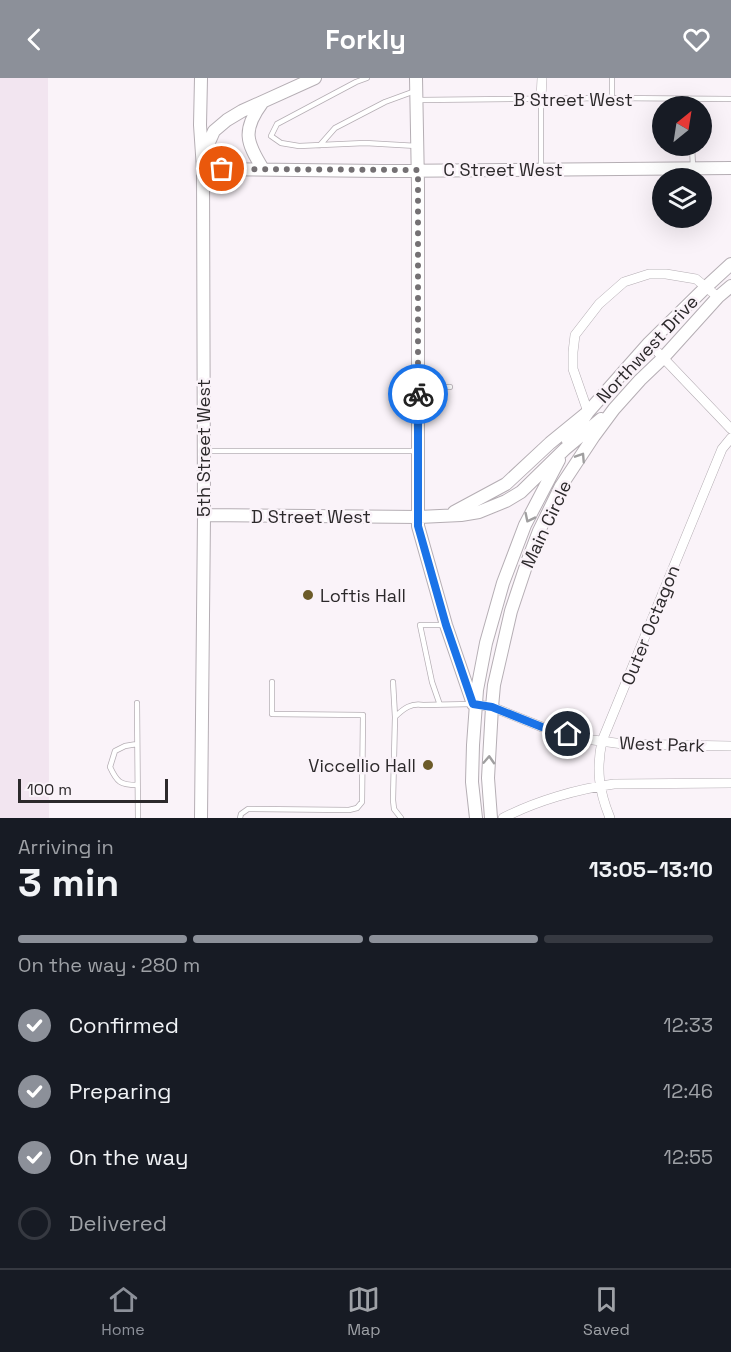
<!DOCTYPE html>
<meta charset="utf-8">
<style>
body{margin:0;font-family:"Space Grotesk",sans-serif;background:#242831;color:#f1f3f6;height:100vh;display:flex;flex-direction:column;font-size:22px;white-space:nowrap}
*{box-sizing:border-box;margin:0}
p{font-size:20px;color:#9ea1a6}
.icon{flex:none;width:33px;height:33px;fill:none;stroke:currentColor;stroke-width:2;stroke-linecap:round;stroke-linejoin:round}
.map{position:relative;height:740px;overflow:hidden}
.panel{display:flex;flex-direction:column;background:#171b24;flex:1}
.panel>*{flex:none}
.needle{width:39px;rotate:30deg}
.buttons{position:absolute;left:652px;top:18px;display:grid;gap:12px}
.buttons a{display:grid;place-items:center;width:60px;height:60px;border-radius:50%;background:#171b24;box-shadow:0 6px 24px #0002;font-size:30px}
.scale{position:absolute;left:18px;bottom:15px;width:150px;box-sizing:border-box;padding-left:6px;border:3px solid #2c292b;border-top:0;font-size:16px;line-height:21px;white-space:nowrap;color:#2c292b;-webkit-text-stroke:4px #faf3f9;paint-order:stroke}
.pin{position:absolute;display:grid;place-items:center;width:51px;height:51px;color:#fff;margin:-26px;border:3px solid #fff;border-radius:50%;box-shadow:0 2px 6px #0007}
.courier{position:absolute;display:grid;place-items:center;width:60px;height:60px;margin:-30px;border:4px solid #1a73e8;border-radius:50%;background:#fff;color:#222;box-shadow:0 2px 8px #0007}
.head em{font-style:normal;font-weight:700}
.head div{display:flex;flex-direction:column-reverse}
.head{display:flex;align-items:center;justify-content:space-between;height:102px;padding:0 18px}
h1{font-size:39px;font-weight:700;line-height:45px}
.bar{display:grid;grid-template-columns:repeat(4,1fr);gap:9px 6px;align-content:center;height:72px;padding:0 18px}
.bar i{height:8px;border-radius:4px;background:#363941}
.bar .selected{background:#8c9099}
.bar p{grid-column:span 4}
ol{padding:0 18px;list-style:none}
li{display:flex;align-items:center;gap:18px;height:66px}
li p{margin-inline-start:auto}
li .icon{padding:6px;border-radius:50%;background:#8c9099;color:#fff;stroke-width:4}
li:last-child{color:#9ea1a6}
li i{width:33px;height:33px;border:3px solid #363941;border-radius:50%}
header{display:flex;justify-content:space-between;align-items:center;height:78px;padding:0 18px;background:#8c9099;color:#fff;font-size:27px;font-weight:700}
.tabs{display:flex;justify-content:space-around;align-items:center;height:84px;border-top:2px solid #363941;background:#171b24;font-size:16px;color:#9ea1a6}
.tabs a{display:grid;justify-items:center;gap:3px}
.tabs .selected{color:#8c9099}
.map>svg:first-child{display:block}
.built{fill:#f2e5f0}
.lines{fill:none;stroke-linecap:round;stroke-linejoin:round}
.service-casing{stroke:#b5aeb4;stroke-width:6}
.minor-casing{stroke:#b5aeb4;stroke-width:10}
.tertiary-casing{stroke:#b5aeb4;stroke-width:14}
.service{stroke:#fff;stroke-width:4.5}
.minor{stroke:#fff;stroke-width:9}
.tertiary{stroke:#fff;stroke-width:12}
.oneway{stroke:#a09fa0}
.done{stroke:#747073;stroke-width:6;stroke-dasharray:0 10.8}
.route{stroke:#1a73e8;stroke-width:8}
.poi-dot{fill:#6c5b29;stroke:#faf3f9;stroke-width:2}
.labels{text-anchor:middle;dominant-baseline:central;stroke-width:5;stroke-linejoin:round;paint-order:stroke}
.street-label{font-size:18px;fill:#2c292b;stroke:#faf3f9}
.poi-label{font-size:18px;fill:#2c292b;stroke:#faf3f9;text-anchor:start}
</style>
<header><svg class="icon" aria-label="back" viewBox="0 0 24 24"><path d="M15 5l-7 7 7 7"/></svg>Forkly<svg class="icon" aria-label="heart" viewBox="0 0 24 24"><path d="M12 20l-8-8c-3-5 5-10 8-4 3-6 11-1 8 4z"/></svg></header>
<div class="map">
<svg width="731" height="740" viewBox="0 0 731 740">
<rect width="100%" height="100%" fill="#faf3f9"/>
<path class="built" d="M0,0H48L49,740H0Z"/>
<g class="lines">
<g class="service-casing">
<path id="service" d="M367,0L356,4L277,46L271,58L281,65L299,68L365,65L417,68
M612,0V20
M419,22L612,20L731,21
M320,67L335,50L385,24L415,13
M692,68L693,89
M541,91V22
M420,309H450
M210,373H417
M393,604L395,639
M137,625L138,740
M440,627L432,604L420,547H446
M137,707C120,707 117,704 110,689L115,673L125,668L137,666
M240,740L241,736L248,731L349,732L357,730L362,724L363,637L272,636V604
M401,740L394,731L393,722L395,639C404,630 411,625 423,627L473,626"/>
</g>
<g class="minor-casing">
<path id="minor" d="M541,21L542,0
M649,265L731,351
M588,334L573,291V274L575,257L599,226L624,204L649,196H666L696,201L718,219
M473,626L492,629L542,649L593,662L623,666L731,668
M503,740C536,723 577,711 614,706L731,705
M610,740C599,713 596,692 602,663L722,371L731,360"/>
</g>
<g class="tertiary-casing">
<path id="tertiary" d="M201,0L200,47L203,91L204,437L201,740
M315,0L242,33L227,42L214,53L206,71L203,91L382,93L731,90
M416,0L418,107V448L446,547L473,626
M262,25C242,52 246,64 263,91
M568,363L588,334
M454,434L506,406L550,365L588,334L649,265L706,209L731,186
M204,437L419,439L461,437L479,434L506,423L521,414L565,371L601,341
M476,740L472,704L473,667L477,612L486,565L503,505L525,447L559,382
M491,740L488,700L492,629L494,607L511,533L528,482L539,453L561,408L594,358L614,331L640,302L662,281L718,219L731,208"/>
</g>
<use href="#service" class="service"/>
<use href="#minor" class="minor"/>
<use href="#tertiary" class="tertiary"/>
</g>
<defs><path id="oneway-chevron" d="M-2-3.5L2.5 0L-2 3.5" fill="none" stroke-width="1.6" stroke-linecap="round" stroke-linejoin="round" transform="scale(1.5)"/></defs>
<g class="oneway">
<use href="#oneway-chevron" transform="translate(581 379) rotate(-57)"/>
<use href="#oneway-chevron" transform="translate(529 440) rotate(116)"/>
<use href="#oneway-chevron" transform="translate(489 682) rotate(-87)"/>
</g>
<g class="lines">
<path class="done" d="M222,91L418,92V316"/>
<path class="route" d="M418,316V448L446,547L473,626L492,629L542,649L568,656"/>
</g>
<g class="poi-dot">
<circle cx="308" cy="517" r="6"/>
<circle cx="428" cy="687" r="6"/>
</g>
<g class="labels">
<g class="street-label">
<text x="573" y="21">B Street West</text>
<text x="503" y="91">C Street West</text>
<text transform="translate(647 271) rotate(-47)">Northwest Drive</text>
<text transform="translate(203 370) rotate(-90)">5th Street West</text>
<text x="311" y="438">D Street West</text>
<text transform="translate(546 446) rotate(-65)">Main Circle</text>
<text transform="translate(650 547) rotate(-68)">Outer Octagon</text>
<text transform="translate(662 666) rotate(2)">West Park</text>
</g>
<g class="poi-label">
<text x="320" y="517">Loftis Hall</text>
<text x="416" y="687" text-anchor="end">Viccellio Hall</text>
</g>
</g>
</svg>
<div class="buttons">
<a><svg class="needle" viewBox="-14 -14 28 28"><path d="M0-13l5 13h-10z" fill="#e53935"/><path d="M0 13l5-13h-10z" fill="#9ea1a6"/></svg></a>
<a><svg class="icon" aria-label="layers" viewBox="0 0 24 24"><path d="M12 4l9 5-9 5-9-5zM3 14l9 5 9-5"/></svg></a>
</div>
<div class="scale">100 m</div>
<div class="pin" style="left:222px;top:91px;background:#ea580c"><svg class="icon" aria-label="bag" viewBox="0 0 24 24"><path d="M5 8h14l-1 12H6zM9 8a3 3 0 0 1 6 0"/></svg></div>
<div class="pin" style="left:568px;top:656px;background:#1f2937"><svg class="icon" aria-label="home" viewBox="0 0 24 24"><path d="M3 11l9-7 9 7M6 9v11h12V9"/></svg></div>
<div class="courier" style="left:418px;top:316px"><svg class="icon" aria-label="bike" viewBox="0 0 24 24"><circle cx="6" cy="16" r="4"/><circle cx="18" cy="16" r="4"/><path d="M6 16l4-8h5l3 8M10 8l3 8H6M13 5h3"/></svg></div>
</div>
<section class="panel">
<div class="head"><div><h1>3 min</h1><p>Arriving in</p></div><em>13:05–13:10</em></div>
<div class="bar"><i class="selected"></i><i class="selected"></i><i class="selected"></i><i></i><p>On the way · 280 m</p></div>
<ol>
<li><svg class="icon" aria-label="check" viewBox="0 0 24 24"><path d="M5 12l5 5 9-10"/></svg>Confirmed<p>12:33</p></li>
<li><svg class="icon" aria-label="check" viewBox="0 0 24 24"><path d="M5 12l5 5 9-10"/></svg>Preparing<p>12:46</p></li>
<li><svg class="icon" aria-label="check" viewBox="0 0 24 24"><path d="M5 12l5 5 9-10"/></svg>On the way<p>12:55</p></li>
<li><i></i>Delivered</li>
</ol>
</section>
<nav class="tabs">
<a class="selected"><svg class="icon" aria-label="home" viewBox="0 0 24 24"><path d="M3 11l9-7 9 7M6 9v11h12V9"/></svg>Home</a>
<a><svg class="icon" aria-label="map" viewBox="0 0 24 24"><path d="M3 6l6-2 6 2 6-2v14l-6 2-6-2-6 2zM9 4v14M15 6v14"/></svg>Map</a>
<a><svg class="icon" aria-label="saved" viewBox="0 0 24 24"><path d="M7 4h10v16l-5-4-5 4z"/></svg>Saved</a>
</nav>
